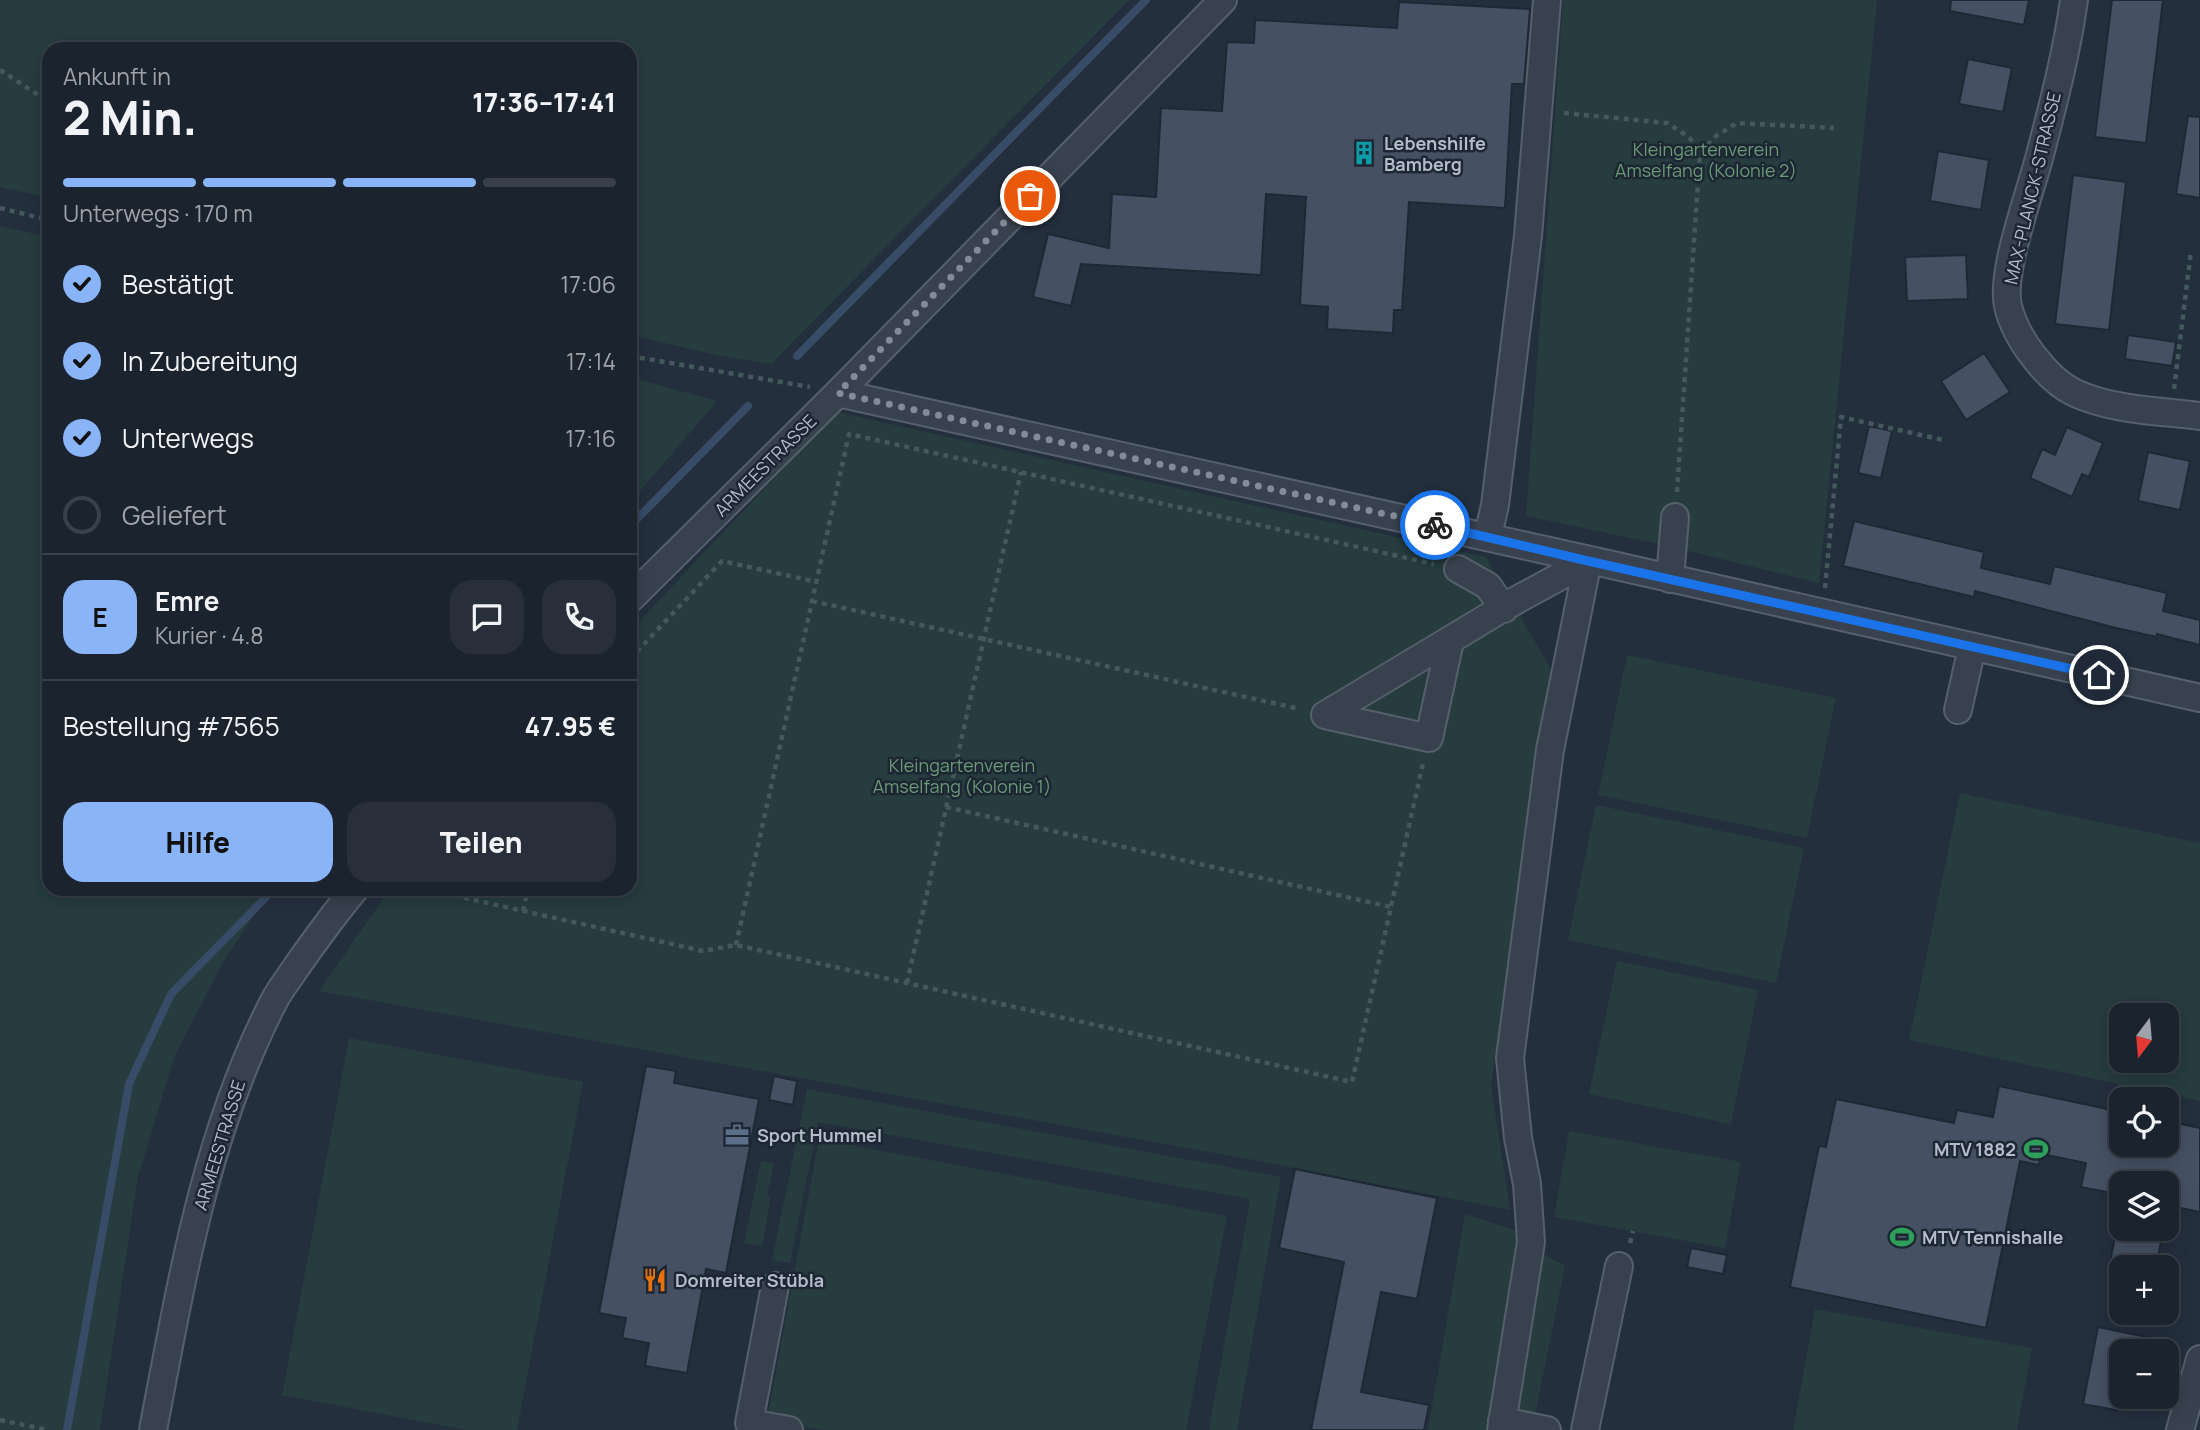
<!DOCTYPE html>
<html lang="de">
<meta charset="utf-8">
<style>
body{margin:0;font-family:Manrope,sans-serif;background:#282f3a;color:#f1f3f6;height:100vh;display:flex;flex-direction:column;font-size:26px;white-space:nowrap}
*{box-sizing:border-box;margin:0}
p{font-size:23px;color:#a0a4aa}
.icon{flex:none;width:38px;height:38px;fill:none;stroke:currentColor;stroke-width:2;stroke-linecap:round;stroke-linejoin:round}
.map{position:relative;flex:1;overflow:hidden}
.panel{position:absolute;left:42px;top:42px;width:595px;height:854px;display:flex;flex-direction:column;background:#1b232e;border-radius:21px;box-shadow:0 4px 18px #0003,0 0 0 2px #39404a}
.panel>*{flex:none}
.needle{width:46px;rotate:196deg}
.fabs{position:absolute;left:2109px;top:1003px;display:grid;gap:14px}
.fabs a{display:grid;place-items:center;width:70px;height:70px;border-radius:14px;background:#1b232e;box-shadow:0 4px 18px #0003,0 0 0 2px #39404a;font-size:35px}
.pin{position:absolute;display:grid;place-items:center;width:60px;height:60px;color:#fff;margin:-30px;border:4px solid #fff;border-radius:50%;box-shadow:0 2px 7px #0007}
.courier{position:absolute;display:grid;place-items:center;width:70px;height:70px;margin:-35px;border:5px solid #1a73e8;border-radius:50%;background:#fff;color:#222;box-shadow:0 2px 9px #0007}
.headline em{font-style:normal;font-weight:800}
.headline div{display:flex;flex-direction:column-reverse}
.headline{display:flex;align-items:center;justify-content:space-between;height:119px;padding:0 21px}
h1{font-size:46px;font-weight:800;line-height:52px}
.bar{display:grid;grid-template-columns:repeat(4,1fr);gap:10px 7px;align-content:center;height:84px;padding:0 21px}
.bar i{height:9px;border-radius:5px;background:#39404a}
.bar .current{background:#8ab4f8}
.bar p{grid-column:span 4}
.line{display:flex;align-items:center;gap:18px;padding:0 21px;border-top:2px solid #39404a}
.line div{flex:1}
.round{display:grid;place-items:center;flex:none;width:74px;height:74px;border-radius:21px;background:#282f3a}
ol{padding:0 21px;list-style:none}
li{display:flex;align-items:center;gap:21px;height:77px}
li p{margin-inline-start:auto}
li .icon{padding:7px;border-radius:50%;background:#8ab4f8;color:#111;stroke-width:4}
li:last-child{color:#a0a4aa}
li i{width:38px;height:38px;border:4px solid #39404a;border-radius:50%}
.button{display:flex;gap:14px;margin-top:auto;padding:14px 21px}
.button a{flex:1;height:80px;border-radius:21px;background:#8ab4f8;color:#111;font-size:28px;font-weight:800;line-height:80px;text-align:center}
.button a+a{background:#282f3a;color:#f1f3f6}
.map>svg:first-child{display:block}
.green{fill:#263c3f;fill-rule:evenodd}
.lines{fill:none;stroke-linecap:round;stroke-linejoin:round}
.stream{stroke:#394c67;stroke-width:8}
.building{fill:#455162;stroke:#1f2835;stroke-width:2}
.minor-casing{stroke:#565f6c;stroke-width:30}
.path{stroke:#44595c;stroke-width:4.5;stroke-dasharray:5 5;stroke-linecap:butt}
.minor{stroke:#38414e;stroke-width:26}
.done{stroke:#828b98;stroke-width:7;stroke-dasharray:0 12.6}
.route{stroke:#1a73e8;stroke-width:9}
.labels{text-anchor:middle;dominant-baseline:central;stroke-width:5;stroke-linejoin:round;paint-order:stroke}
.poi-label{font-size:18px;font-weight:bold;fill:#b4bcc9;stroke:#1d2633;text-anchor:start}
.park-label{font-size:18px;fill:#6b9a76;stroke:#1d2633}
.street-label{font-size:18px;fill:#b4bcc9;stroke:#1d2633}
</style>
<div class="map">
<svg width="2200" height="1430" viewBox="0 0 2200 1430">
<rect width="100%" height="100%" fill="#242f3e"/>
<path class="green" d="M0,0H1129L771,364L721,356L630,335V49H49V198L0,187Z
M1563,0H1877L1819,583L1673,547L1526,516Z
M0,226L49,237V889H272L221,965L174,1058L138,1177L100,1430H0Z
M630,377L717,401L630,503Z
M837,412L1486,557L1552,671L1491,1086L1510,1210L1259,1161L319,991L390,889H630V631Z
M1627,655L1836,698L1807,838L1598,795Z
M1960,793L2200,843V1101L1909,1040ZM2121,1015H2166V1060H2121Z
M1596,805L1804,848L1776,983L1568,940Z
M1617,961L1758,990L1731,1124L1589,1094Z
M349,1038L583,1082L517,1430H466L282,1395Z
M807,1089L1281,1177L1237,1430H1209L1250,1199L818,1122L790,1263L772,1260Z
M1569,1131L1741,1162L1725,1248L1554,1217Z
M819,1139L1227,1216L1186,1430H823L767,1420Z
M761,1161L774,1163L767,1196L771,1197L762,1246L744,1243Z
M1465,1214L1515,1230L1535,1249L1565,1266L1532,1430H1428Z
M1815,1309L2032,1348L2017,1430H1793Z"/>
<g class="lines">
<path class="stream" d="M797,356L1146,0
M630,526L748,406
M67,1430L129,1084L171,994L274,889"/>
</g>
<path class="building" d="M1951,0H2029L2024,25L1950,11Z
M2112,0H2163L2146,143L2095,137Z
M1399,2L1530,9L1524,84H1512L1505,208L1409,202L1402,310H1394L1393,333L1327,329L1328,307L1300,305L1306,197L1266,194L1261,275L1081,264L1071,306L1033,297L1048,234L1109,248L1112,194L1156,197L1161,108L1222,111L1227,42L1254,43L1255,20L1397,28Z
M1968,59L2012,68L2003,112L1959,104Z
M2188,116L2200,117V198L2176,194Z
M1938,151L1989,160L1981,210L1930,201Z
M2073,175L2126,182L2109,330L2055,324Z
M1966,255L1968,299L1907,301L1905,257Z
M2128,335L2176,342L2172,366L2125,359Z
M1984,353L2010,392L1966,420L1941,381Z
M1869,426L1892,431L1881,478L1858,473Z
M2067,427L2103,443L2089,477L2082,474L2072,497L2030,478L2042,449L2055,455Z
M2148,452L2190,461L2180,510L2138,501Z
M1854,521L1984,552L1981,568L2050,584L2054,566L2167,593L2163,611L2200,620V645L2157,634V637L2116,628L1975,591L1974,597L1843,566Z
M646,1066L676,1071L674,1083L759,1099L726,1273L706,1269L687,1373L645,1366L649,1343L622,1338L626,1318L599,1313Z
M774,1076L797,1081L793,1105L769,1100Z
M1999,1086L2121,1112V1144H2166V1121L2200,1128V1212L2166,1205V1183H2121V1195L2081,1187L2086,1163L2041,1154L2039,1165L2020,1161L1986,1328L1790,1287L1819,1146L1826,1147L1836,1099L1954,1123L1957,1110L1993,1117Z
M1295,1169L1437,1198L1417,1299L1381,1292L1361,1392L1429,1405L1424,1430H1311L1344,1262L1279,1248Z
M2116,1232L2161,1242L2156,1267H2109Z
M1691,1248L1727,1255L1723,1274L1687,1267Z
M2098,1327L2166,1341L2165,1351H2121V1411L2083,1404Z"/>
<g class="lines">
<g class="minor-casing">
<path id="minor" d="M2074,0C2067,51 2054,101 2041,151C2032,188 2000,271 2008,306C2015,337 2046,379 2075,393C2112,410 2159,411 2200,416
M838,393C1293,491 1746,596 2200,698
M1488,536L1495,505L1528,236L1547,0
M1458,569L1488,586L1504,609
M1670,579L1675,517
M630,599L838,393L1223,0
M1958,710L1972,647
M1325,715L1513,602L1588,561
M1325,715L1429,738L1450,641
M775,1286L749,1423L789,1430
M1502,1421L1547,1430
M153,1430C181,1284 205,1134 274,1001C280,989 290,977 297,966C316,939 334,914 355,889
M1501,1430L1531,1242L1527,1184L1518,1138L1510,1058L1550,750L1588,561
M1585,1430L1619,1266
M2180,1430L2200,1359"/>
</g>
<path class="path" d="M0,70L49,102
M1564,113L1667,123L1689,137L1700,153L1716,136L1737,123L1834,128
M0,208L49,220
M630,356L810,387
M2174,389L2191,251
M1677,492L1700,153
M1825,588L1841,417L1943,440
M812,601L1300,709
M630,659L722,561L817,582
M946,807L1391,907
M425,889L703,951L736,945L1352,1082L1423,763
M523,911L528,889
M736,945L849,434L1434,564
M907,983L1021,472
M1630,1243L1633,1231
M0,1420L47,1430"/>
<use href="#minor" class="minor"/>
</g>
<g class="lines">
<path class="done" d="M1030,196L838,393L1435,525"/>
<path class="route" d="M1435,525L1588,561L2099,675"/>
</g>
<defs>
<g id="building-bare" transform="scale(1.89)"><path d="M-4-6H4V6H1V3H-1V6H-4ZM-2.5-4.3h1.7v1.8h-1.7ZM.8-4.3h1.7v1.8H.8ZM-2.5-1h1.7V.8h-1.7ZM.8-1h1.7V.8H.8Z" fill="#0f9aa8" stroke="#1d2633" stroke-width="2.5" paint-order="stroke"/></g>
<g id="office-bare" transform="scale(1.89)"><path d="M-6-3h4V-5.5h4V-3h4V5H-6ZM-1-4.5V-3h2v-1.5ZM-6 0V1H6V0Z" fill="#5c6f8a" stroke="#1d2633" stroke-width="2.5" paint-order="stroke"/></g>
<g id="stadium-bare" transform="scale(1.89)"><path d="M0-5a6.5 5 0 1 0 0 10a6.5 5 0 1 0 0-10ZM-3.5-1.8h7v3.6h-7Z" fill="#2e9e5b" stroke="#1d2633" stroke-width="2.5" paint-order="stroke"/></g>
<g id="restaurant-bare" transform="scale(1.89)"><path d="M-5-6h1v4h1v-4h1v4h1v-4h1v5L-1.5 .5V6h-2V.5L-5-1ZM5-6V6H3V1.5H1.5Q1.5-4 5-6Z" fill="#e8710a" stroke="#1d2633" stroke-width="2.5" paint-order="stroke"/></g>
</defs>
<g fill-rule="evenodd">
<use href="#building-bare" x="1364" y="153"/>
<use href="#office-bare" x="737" y="1135"/>
<use href="#stadium-bare" x="2036" y="1149"/>
<use href="#stadium-bare" x="1902" y="1237"/>
<use href="#restaurant-bare" x="655" y="1280"/>
</g>
<g class="labels">
<g class="poi-label">
<text x="1384" y="143">Lebenshilfe<tspan x="1384" dy="21">Bamberg</tspan></text>
<text x="757" y="1135">Sport Hummel</text>
<text x="2016" y="1149" text-anchor="end">MTV 1882</text>
<text x="1922" y="1237">MTV Tennishalle</text>
<text x="675" y="1280">Domreiter Stübla</text>
</g>
<g class="park-label">
<text x="1706" y="149">Kleingartenverein<tspan x="1706" dy="21">Amselfang (Kolonie 2)</tspan></text>
<text x="962" y="765">Kleingartenverein<tspan x="962" dy="21">Amselfang (Kolonie 1)</tspan></text>
</g>
<g class="street-label">
<text transform="translate(2032 188) rotate(-77)">MAX-PLANCK-STRASSE</text>
<text transform="translate(765 465) rotate(-45)">ARMEESTRASSE</text>
<text transform="translate(219 1145) rotate(-73)">ARMEESTRASSE</text>
</g>
</g>
</svg>
<div class="fabs">
<a><svg class="needle" viewBox="-14 -14 28 28"><path d="M0-13l5 13h-10z" fill="#e53935"/><path d="M0 13l5-13h-10z" fill="#a0a4aa"/></svg></a>
<a><svg class="icon" aria-label="locate" viewBox="0 0 24 24"><circle cx="12" cy="12" r="6"/><path d="M12 2v4M12 18v4M2 12h4M18 12h4"/></svg></a>
<a><svg class="icon" aria-label="layers" viewBox="0 0 24 24"><path d="M12 4l9 5-9 5-9-5zM3 14l9 5 9-5"/></svg></a>
<a>+</a>
<a>−</a>
</div>
<div class="pin" style="left:1030px;top:196px;background:#ea580c"><svg class="icon" aria-label="bag" viewBox="0 0 24 24"><path d="M5 8h14l-1 12H6zM9 8a3 3 0 0 1 6 0"/></svg></div>
<div class="pin" style="left:2099px;top:675px;background:#1f2937"><svg class="icon" aria-label="home" viewBox="0 0 24 24"><path d="M3 11l9-7 9 7M6 9v11h12V9"/></svg></div>
<div class="courier" style="left:1435px;top:525px"><svg class="icon" aria-label="bike" viewBox="0 0 24 24"><circle cx="6" cy="16" r="4"/><circle cx="18" cy="16" r="4"/><path d="M6 16l4-8h5l3 8M10 8l3 8H6M13 5h3"/></svg></div>
<section class="panel">
<div class="headline"><div><h1>2 Min.</h1><p>Ankunft in</p></div><em>17:36–17:41</em></div>
<div class="bar"><i class="current"></i><i class="current"></i><i class="current"></i><i></i><p>Unterwegs · 170 m</p></div>
<ol>
<li><svg class="icon" aria-label="check" viewBox="0 0 24 24"><path d="M5 12l5 5 9-10"/></svg>Bestätigt<p>17:06</p></li>
<li><svg class="icon" aria-label="check" viewBox="0 0 24 24"><path d="M5 12l5 5 9-10"/></svg>In Zubereitung<p>17:14</p></li>
<li><svg class="icon" aria-label="check" viewBox="0 0 24 24"><path d="M5 12l5 5 9-10"/></svg>Unterwegs<p>17:16</p></li>
<li><i></i>Geliefert</li>
</ol>
<div class="line" style="height:126px"><b class="round" style="background:#8ab4f8;color:#111">E</b><div><b>Emre</b><p>Kurier · 4.8</p></div><a class="round"><svg class="icon" aria-label="chat" viewBox="0 0 24 24"><path d="M4 5h16v11H9l-5 4z"/></svg></a><a class="round"><svg class="icon" aria-label="phone" viewBox="0 0 24 24"><path d="M5 4h4l2 5-3 2q2 4 5 5l2-3 5 2v4C11 20 4 13 5 4z"/></svg></a></div>
<div class="line" style="height:91px"><div>Bestellung #7565</div><b>47.95 €</b></div>
<div class="button"><a>Hilfe</a><a>Teilen</a></div>
</section>
</div>
